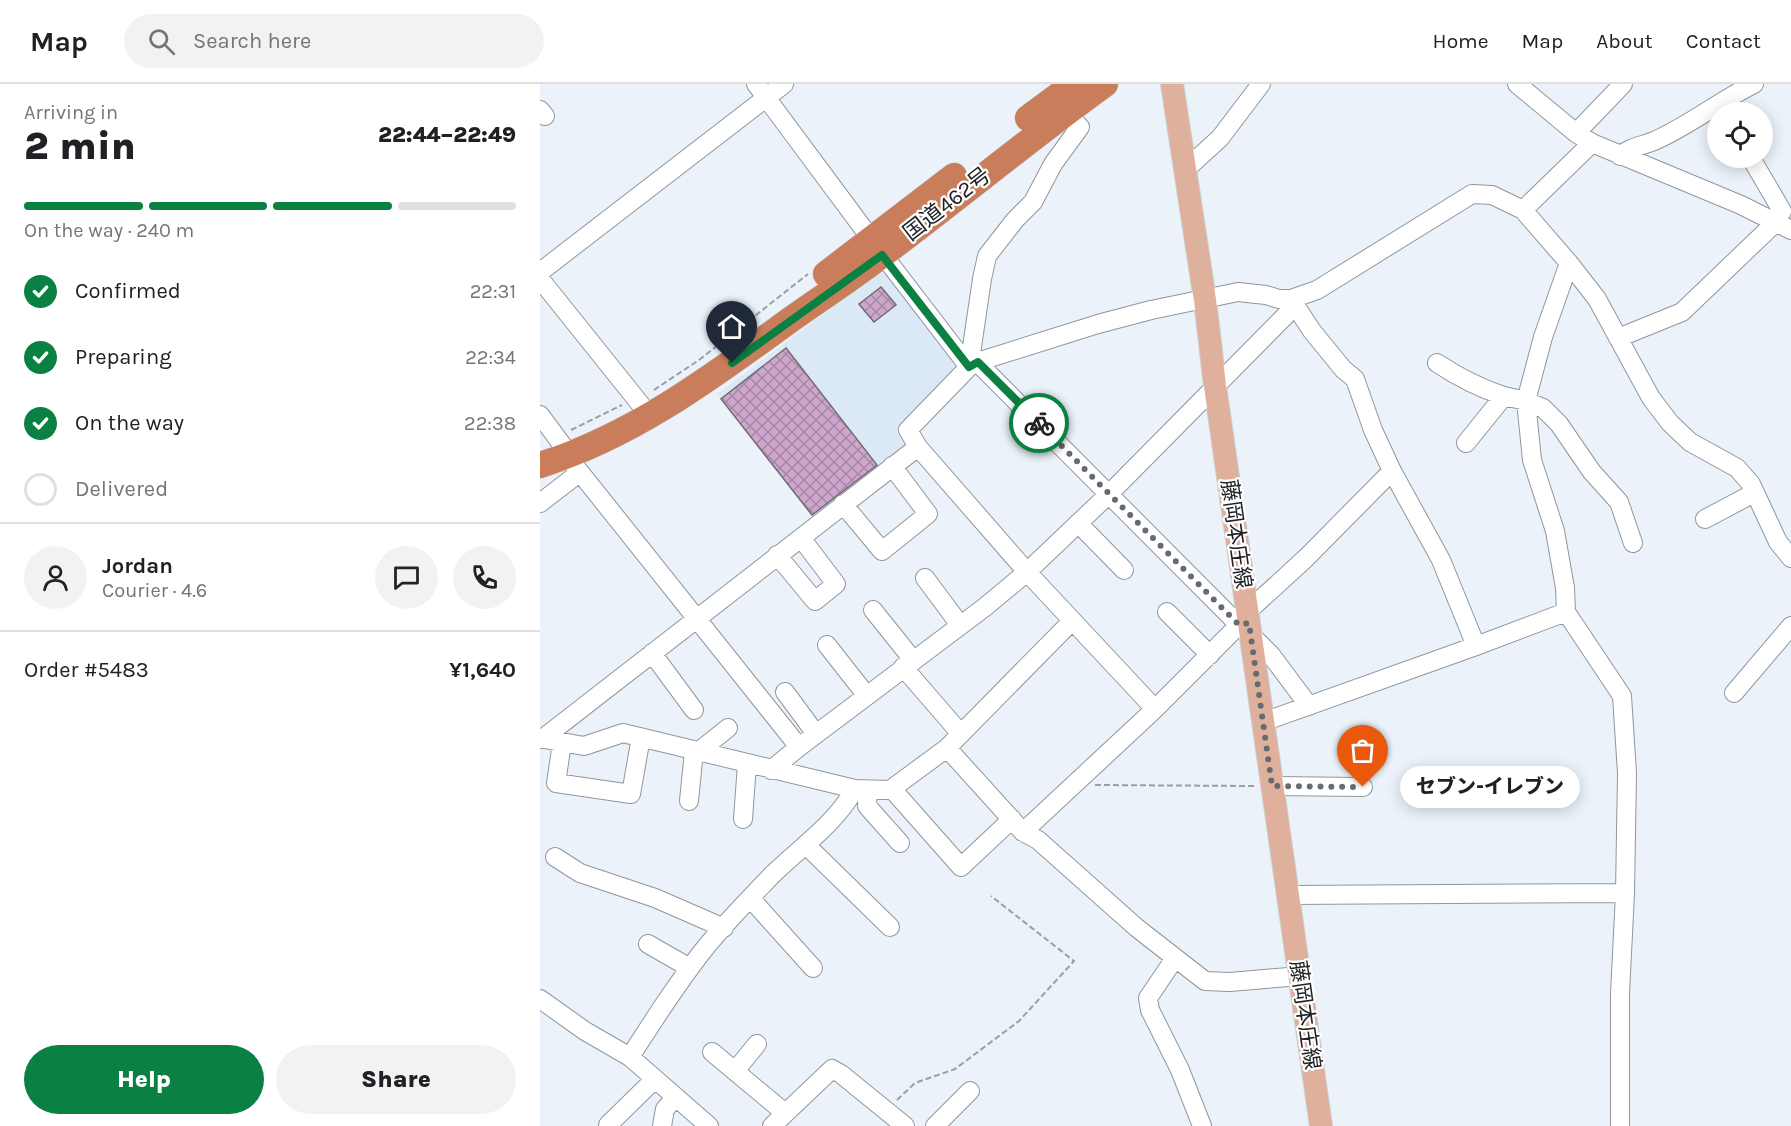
<!DOCTYPE html>
<meta charset="utf-8">
<style>
body{margin:0;font-family:Karla,"Noto Sans JP",sans-serif;background:#f2f2f2;color:#202124;height:100vh;display:flex;flex-direction:column;font-size:22px;white-space:nowrap}
*{box-sizing:border-box;margin:0}
p{font-size:20px;color:#757577}
.icon{flex:none;width:33px;height:33px;fill:none;stroke:currentColor;stroke-width:2;stroke-linecap:round;stroke-linejoin:round}
.map{position:relative;flex:1;overflow:hidden}
.side{display:flex;flex-direction:column;background:#fff;width:540px}
.side>*{flex:none}
.tools{position:absolute;left:1167px;top:18px;display:grid;gap:12px}
.tools a{display:grid;place-items:center;width:66px;height:66px;border-radius:50%;background:#fff;box-shadow:0 3px 15px #0003;font-size:30px}
.pin{position:absolute;display:grid;place-items:center;width:51px;height:51px;color:#fff;margin:-62px -26px;border-radius:50% 50% 50% 0;rotate:-45deg;box-shadow:0 0 6px #0007}
.pin .icon{rotate:45deg}
.courier{position:absolute;display:grid;place-items:center;width:60px;height:60px;margin:-30px;border:4px solid #0b8043;border-radius:50%;background:#fff;color:#222;box-shadow:0 2px 8px #0007}
.bubble{position:absolute;height:42px;border-radius:21px;background:#fff;box-shadow:0 3px 15px #0003;font-size:20px;font-weight:800;line-height:42px;text-align:center}
.head em{font-style:normal;font-weight:800}
.head div{display:flex;flex-direction:column-reverse}
.head{display:flex;align-items:center;justify-content:space-between;height:102px;padding:0 24px}
h1{font-size:39px;font-weight:800;line-height:45px}
.bar{display:grid;grid-template-columns:repeat(4,1fr);gap:9px 6px;align-content:center;height:72px;padding:0 24px}
.bar i{height:8px;border-radius:4px;background:#e0e0e0}
.bar .selected{background:#0b8043}
.bar p{grid-column:span 4}
.line{display:flex;align-items:center;gap:15px;padding:0 24px;border-top:2px solid #e0e0e0}
.line div{flex:1}
.round{display:grid;place-items:center;flex:none;width:63px;height:63px;border-radius:32px;background:#f2f2f2}
ol{padding:0 24px;list-style:none}
li{display:flex;align-items:center;gap:18px;height:66px}
li p{margin-inline-start:auto}
li .icon{padding:6px;border-radius:50%;background:#0b8043;color:#fff;stroke-width:4}
li:last-child{color:#757577}
li i{width:33px;height:33px;border:3px solid #e0e0e0;border-radius:50%}
.primary-button{display:flex;gap:12px;margin-top:auto;padding:12px 24px}
.primary-button a{flex:1;height:69px;border-radius:36px;background:#0b8043;color:#fff;font-size:24px;font-weight:800;line-height:69px;text-align:center}
.primary-button a+a{background:#f2f2f2;color:#202124}
header{display:flex;align-items:center;gap:36px;box-sizing:border-box;height:84px;padding:0 30px;background:#fff;border-bottom:2px solid #e0e0e0}
header strong{font-size:28px}
nav{display:flex;gap:33px;margin-inline-start:auto;font-size:21px}
.search{width:420px;height:54px;background:#f2f2f2;display:flex;align-items:center;gap:15px;box-sizing:border-box;padding:0 21px;border-radius:33px;color:#757577;font-size:22px}
main{display:flex;flex:1;min-height:0}
.map>svg:first-child{display:block}
.built{fill:#dbe8f6}
.building{fill:url(#building-cross-hatch);stroke:#726b72;stroke-width:1.5}
.lines{fill:none;stroke-linecap:round;stroke-linejoin:round}
.minor-casing{stroke:#90969d;stroke-width:20}
.major-casing{stroke:#cecfcf;stroke-width:24}
.highway-casing{stroke:#cecfcf;stroke-width:27}
.path{stroke:#9a9fa5;stroke-width:2;stroke-dasharray:6 3;stroke-linecap:butt}
.minor{stroke:#fff;stroke-width:18}
.major{stroke:#dfb19c;stroke-width:22}
.highway{stroke:#c97d5a;stroke-width:26}
.done{stroke:#676b70;stroke-width:6;stroke-dasharray:0 10.8}
.route{stroke:#0b8043;stroke-width:8}
.labels{text-anchor:middle;dominant-baseline:central;stroke-width:4.5;stroke-linejoin:round;paint-order:stroke}
.street-label{font-size:22px;fill:#202326;stroke:#fff}
</style>
<header>
<strong>Map</strong>
<div class="search"><svg class="icon" aria-label="search" viewBox="0 0 24 24"><circle cx="10" cy="10" r="6"/><path d="M15 15l6 6"/></svg>Search here</div>
<nav><a>Home</a><a>Map</a><a>About</a><a>Contact</a></nav>
</header>
<main>
<section class="side">
<div class="head"><div><h1>2 min</h1><p>Arriving in</p></div><em>22:44–22:49</em></div>
<div class="bar"><i class="selected"></i><i class="selected"></i><i class="selected"></i><i></i><p>On the way · 240 m</p></div>
<ol>
<li><svg class="icon" aria-label="check" viewBox="0 0 24 24"><path d="M5 12l5 5 9-10"/></svg>Confirmed<p>22:31</p></li>
<li><svg class="icon" aria-label="check" viewBox="0 0 24 24"><path d="M5 12l5 5 9-10"/></svg>Preparing<p>22:34</p></li>
<li><svg class="icon" aria-label="check" viewBox="0 0 24 24"><path d="M5 12l5 5 9-10"/></svg>On the way<p>22:38</p></li>
<li><i></i>Delivered</li>
</ol>
<div class="line" style="height:108px"><a class="round"><svg class="icon" aria-label="person" viewBox="0 0 24 24"><circle cx="12" cy="8" r="4"/><path d="M4 21q1-7 8-7t8 7"/></svg></a><div><b>Jordan</b><p>Courier · 4.6</p></div><a class="round"><svg class="icon" aria-label="chat" viewBox="0 0 24 24"><path d="M4 5h16v11H9l-5 4z"/></svg></a><a class="round"><svg class="icon" aria-label="phone" viewBox="0 0 24 24"><path d="M5 4h4l2 5-3 2q2 4 5 5l2-3 5 2v4C11 20 4 13 5 4z"/></svg></a></div>
<div class="line" style="height:78px"><div>Order #5483</div><b>¥1,640</b></div>
<div class="primary-button"><a>Help</a><a>Share</a></div>
</section>
<div class="map">
<svg width="1251" height="1042" viewBox="0 0 1251 1042">
<defs>
<pattern id="building-cross-hatch" width="8" height="8" patternUnits="userSpaceOnUse" patternTransform="scale(1.5)"><rect width="8" height="8" fill="#cea6cd"/><path d="M0 0l8 8M0 8l8-8" fill="none" stroke="#a787a6"/></pattern>
</defs>
<rect width="100%" height="100%" fill="#ebf2fa"/>
<path class="built" d="M338,189L347,190L418,280L416,290L368,364L275,437L177,310Z"/>
<path class="building" d="M341,203L356,221L334,238L319,220Z
M246,264L337,381L272,431L181,315Z"/>
<g class="lines">
<g class="minor-casing">
<path id="minor" d="M216,0L343,171L429,283
M977,0L1036,49L1052,59L1201,121L1251,146
M0,26L5,32
M1036,49L1083,0
M1080,72C1089,63 1102,62 1114,57C1149,42 1179,17 1214,0
M645,86L680,54L721,0
M983,126L1052,59
M1029,179L1003,253L986,317L992,376L1015,447L1025,504L1026,528L1082,612L1087,689L1085,809L1080,910V1042
M0,188L244,0
M0,195L101,321
M751,215L772,247L803,285L815,295L833,346L852,387L901,476L936,562
M1078,254L1142,228L1236,138L1242,127L1211,74
M437,278L699,541L709,539
M897,279C918,293 939,304 964,312
M429,283L442,195L447,172L475,136L493,118L513,80L540,43L525,28
M0,331L23,362
M926,359L964,312L986,317L1003,324L1019,340L1052,388L1079,418L1093,459
M378,363L487,488L615,625L699,541
M27,372L259,663L231,686
M0,419L39,389
M303,420L342,467L388,430L352,382
M1165,435L1214,409
M538,439L584,486
M237,471L275,517L296,500L261,454
M385,494L420,541
M333,526L373,576
M627,528L670,571
M707,528L766,474L852,387
M710,550L731,571L769,622
M287,561L327,612
M112,569L154,626
M363,583L421,650
M245,608L276,650
M1194,609L1251,542
M723,638L936,562L1026,528
M0,654L44,662L83,649L315,705L350,706L407,664L532,537
M2,655L378,363L368,346L429,283L437,278L558,240L611,226L698,208L726,211L739,215H751L777,206L932,110L952,111L983,126L1029,179L1057,215L1111,314L1130,339L1150,358L1197,384L1211,400L1238,458L1251,474
M22,659L16,699L91,710L101,653
M259,663L445,523L487,488L570,409L752,225L751,215
M407,664L483,748L498,756L597,844L665,897L690,898L760,892
M158,668L188,644
M732,702L823,703
M352,705L421,783L472,735
M328,706L327,722L360,759
M149,717L154,667
M203,735L207,680
M483,748L615,625
M266,761L350,843
M15,773L40,789L115,814L184,844
M748,811L1085,809
M211,815L273,884
M108,860L150,884
M635,874L608,914L610,926L640,986L662,1042
M0,915L45,947L90,973L169,1042
M172,968L245,1029
M90,973C113,937 136,901 162,868C183,841 210,814 233,790C263,761 293,742 315,705
M195,987L217,960
M68,1041L115,995
M122,1042L125,1025L136,1013
M232,1042L292,985L301,990L365,1042
M395,1042L430,1007"/>
</g>
<g class="major-casing">
<path id="major" d="M632,0L665,216L675,302L781,1042"/>
</g>
<g class="highway-casing">
<path id="highway" d="M488,34L534,0
M286,190L414,92
M0,381C92,352 169,295 246,239C278,216 311,195 342,171C417,115 489,55 565,0"/>
</g>
<path class="path" d="M114,306L159,276L268,190
M31,346L82,321
M555,701L714,702
M357,1016L375,999L415,985L479,937L534,877L451,812"/>
<use href="#minor" class="minor"/>
<use href="#major" class="major"/>
<use href="#highway" class="highway"/>
</g>
<g class="lines">
<path class="done" d="M499,339L699,541L709,539L732,702L823,703"/>
<path class="route" d="M192,279L342,171L429,283L438,278L499,339"/>
</g>
<g class="labels">
<g class="street-label">
<text transform="translate(407 120) rotate(-38)">国道462号</text>
<text transform="translate(696 450) rotate(82)">藤岡本庄線</text>
<text transform="translate(765 931) rotate(82)">藤岡本庄線</text>
</g>
</g>
</svg>
<div class="tools">
<a><svg class="icon" aria-label="locate" viewBox="0 0 24 24"><circle cx="12" cy="12" r="6"/><path d="M12 2v4M12 18v4M2 12h4M18 12h4"/></svg></a>
</div>
<div class="pin" style="left:823px;top:703px;background:#ea580c"><svg class="icon" aria-label="bag" viewBox="0 0 24 24"><path d="M5 8h14l-1 12H6zM9 8a3 3 0 0 1 6 0"/></svg></div>
<div class="pin" style="left:192px;top:279px;background:#1f2937"><svg class="icon" aria-label="home" viewBox="0 0 24 24"><path d="M3 11l9-7 9 7M6 9v11h12V9"/></svg></div>
<div class="courier" style="left:499px;top:339px"><svg class="icon" aria-label="bike" viewBox="0 0 24 24"><circle cx="6" cy="16" r="4"/><circle cx="18" cy="16" r="4"/><path d="M6 16l4-8h5l3 8M10 8l3 8H6M13 5h3"/></svg></div>
<div class="bubble" style="left:860px;top:682px;width:180px">セブン-イレブン</div>
</div>
</main>
